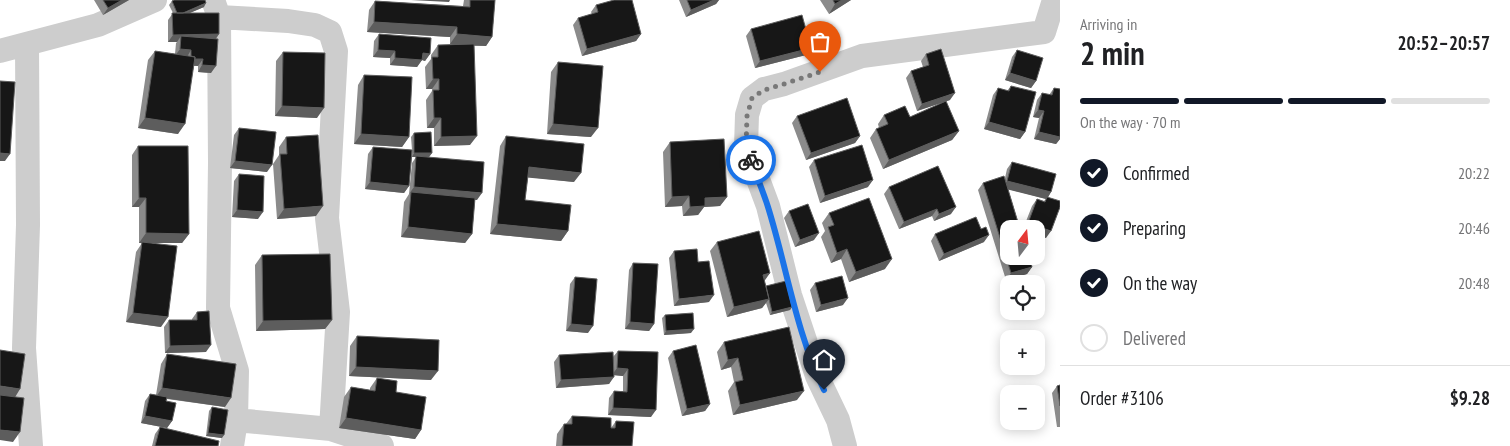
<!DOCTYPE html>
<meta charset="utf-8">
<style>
body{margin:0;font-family:"PT Sans Narrow",sans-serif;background:#f6f6f6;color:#202124;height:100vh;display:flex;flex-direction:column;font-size:19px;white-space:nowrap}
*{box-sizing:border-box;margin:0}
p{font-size:16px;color:#757577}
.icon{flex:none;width:28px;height:28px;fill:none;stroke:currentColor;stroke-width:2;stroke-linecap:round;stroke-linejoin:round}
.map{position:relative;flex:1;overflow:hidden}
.details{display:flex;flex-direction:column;background:#fff;width:450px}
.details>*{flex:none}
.needle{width:32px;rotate:16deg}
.fabs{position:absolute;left:1000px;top:220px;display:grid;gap:10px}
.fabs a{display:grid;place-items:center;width:45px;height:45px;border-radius:10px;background:#fff;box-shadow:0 2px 12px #0003;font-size:25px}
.pin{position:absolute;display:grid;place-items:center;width:42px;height:42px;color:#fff;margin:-51px -21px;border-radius:50% 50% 50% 0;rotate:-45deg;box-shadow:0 0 5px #0007}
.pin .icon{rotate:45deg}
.courier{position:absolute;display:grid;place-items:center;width:50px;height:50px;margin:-25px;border:4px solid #1a73e8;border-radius:50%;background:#fff;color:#222;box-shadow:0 1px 6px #0007}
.head em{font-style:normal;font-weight:800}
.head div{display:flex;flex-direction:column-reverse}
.head{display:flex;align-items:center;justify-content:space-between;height:85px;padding:0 20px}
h1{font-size:32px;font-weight:800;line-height:38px}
.bar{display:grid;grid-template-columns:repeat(4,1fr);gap:8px 5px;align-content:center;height:60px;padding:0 20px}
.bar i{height:6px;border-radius:4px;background:#e0e0e0}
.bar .on{background:#111827}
.bar p{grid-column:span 4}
.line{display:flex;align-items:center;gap:12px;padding:0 20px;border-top:1px solid #e0e0e0}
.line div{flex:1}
ol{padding:0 20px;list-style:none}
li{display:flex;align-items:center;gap:15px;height:55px}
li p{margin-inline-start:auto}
li .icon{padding:5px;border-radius:50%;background:#111827;color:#fff;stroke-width:4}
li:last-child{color:#757577}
li i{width:28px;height:28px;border:2px solid #e0e0e0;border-radius:50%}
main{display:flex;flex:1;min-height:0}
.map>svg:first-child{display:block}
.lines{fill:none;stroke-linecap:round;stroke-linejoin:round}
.minor{stroke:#cdcdcd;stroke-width:24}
.wall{fill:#8b8b8b}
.shaded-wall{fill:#5d5d5d}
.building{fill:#171717;stroke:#5d5d5d}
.done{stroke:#787878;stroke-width:5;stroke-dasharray:0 9}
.route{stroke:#1a73e8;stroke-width:6}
</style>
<main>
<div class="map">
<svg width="1060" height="446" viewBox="0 0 1060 446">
<rect width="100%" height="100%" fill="#fff"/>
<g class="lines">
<path class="minor" d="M213,0L219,17L220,163L218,308L237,371L236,420L232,446
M219,17L288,21L315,25L330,32L336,51L327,218L338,312L331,429
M27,44L28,225L24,348L31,446
M0,51L98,25L155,0
M236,420L331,429L382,446
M845,446L838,420L817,376L790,295L768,206L746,147L747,115L752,98L764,89L784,84L862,56L1044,32L1054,0"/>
</g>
<path class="wall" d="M94,0H129L103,15Z
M464,0H495L492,37L486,46H474L470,145L434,146V128H427L426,100L432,91V89H426L425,67L431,59V55L438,45H456L450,44V37L367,32L369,10L375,1L463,6Z
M679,0H719L716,4L686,17Z
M820,0H851L829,14Z
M172,1L204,7L189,13L219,34L216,39L211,73L198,72V66H194L178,134L138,128L148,60L155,51L175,54L176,43L177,42H168V20L173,13L169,5Z
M596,5L641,34L636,41L582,56L573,25L578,18L592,14L591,12Z
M751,29L806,55L755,68L746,36Z
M379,34L430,54L425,61L422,60L417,67L390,65V58L373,57L374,41Z
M1017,50L1036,81L1031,88L1005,80L1012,57Z
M283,52L317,118L275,116L276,61Z
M926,54L950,100L917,111L906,78L911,71L923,67L921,61Z
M558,62L591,137L547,134L551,72Z
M364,75L409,137L402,147L354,144L358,85Z
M1011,86L1025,132L1020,139L984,129L993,95L998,88L1007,91Z
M1054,88L1060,89V139L1056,144L1034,139L1039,118L1033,117L1037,100L1042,93L1049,95Z
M884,115L910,117L959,131L952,140L883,169L870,138L876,129L879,128L878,124Z
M797,116L860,136L855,143L806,160L792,123Z
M239,128L267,172L230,168L234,135Z
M414,133L432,153L429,157H421L477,200H475L472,234L465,243L401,237L404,202L409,194L412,163L416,157H412L409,186L404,193L365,189L368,154L373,147L412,150L411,137Z
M506,136L574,182L528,177L525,200L568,231L561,241L490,234L500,146Z
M286,137L316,216L277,219L273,164L279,155V147Z
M670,142L727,197L720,206L704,207L698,215L683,216L682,206L665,207L663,152Z
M138,146L189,234L182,243H152L161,327L126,322L136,252L142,243H139V207H132V155Z
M814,160L868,187L820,203L809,167Z
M1012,162L1051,192L1048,197L1046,238L1036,229H1023L1032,206L1037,199L1044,201L1046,199L1008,189L1032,267L1027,274L1006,280L978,190L983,183L1005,178L1007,169Z
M239,174L258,219L232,217L234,181Z
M889,187L951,214L934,221L932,216L899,229L884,194Z
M789,211L814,240L795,247L784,218Z
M829,213L885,269L849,282L841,259L831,263L821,237L825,231L822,223Z
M935,234L984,242L939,261L931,241Z
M717,242L770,273L764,280L766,286L792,307L790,310L770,315L766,303L762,308L727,317L710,251Z
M674,251L709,302L674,306L669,258Z
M262,255L332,320L325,329L256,331L255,265Z
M633,263L654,324L649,331L625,329L629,270Z
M575,277L588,333L566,331L570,284Z
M815,283L843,305L816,312L810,290Z
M197,312L206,352L165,353L164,327L169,320H192V319Z
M665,315L691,333L664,335L662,318Z
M357,336L431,380L349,376L350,346Z
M724,342L797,400L733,415L728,391L734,382L731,367L721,370L717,352Z
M618,351L658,352L651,417L608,415L609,398L614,391H623V376L614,375L609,384L556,388L554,362L559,355L613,357Z
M673,351L710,404L705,411L682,416L668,358Z
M167,354L225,407L167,399L166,401L172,421L167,428L141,423L145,401L150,394L156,395L161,364Z
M377,378L396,392L421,430L415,439L339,428L344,397L351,387L370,390V388Z
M1060,385V427H1057L1052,393L1057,386Z
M212,407L222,438L206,436L209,411Z
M572,416L611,428L616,421L632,446H556L557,434L564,424H566Z
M160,427L218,446H152L155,434Z"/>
<path class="shaded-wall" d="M122,0H129L103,15L108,8Z
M411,0H450L449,2Z
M714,0H719L716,4L686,17L691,10Z
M842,0H851L829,14L835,4Z
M206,3L204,7L176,19L178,16Z
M374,22L457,27L450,37L367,32Z
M219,34L214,41L181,36L177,42H168L173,35Z
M457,34L492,37L486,46L450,44Z
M641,34L636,41L582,56L587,49Z
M811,48L806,55L755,68L760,61Z
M180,49L191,50L187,57L175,56Z
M378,50L395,51L390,58L373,57Z
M423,53L430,54L425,61L422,60L417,67L390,65L395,58Z
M191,58L203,59L198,66L186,65Z
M202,65L216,66L211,73L198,72Z
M1010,73L1036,81L1031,88L1005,80Z
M433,79H439L432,89H426Z
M955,93L950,100L917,111L922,104Z
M282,106L324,108L317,118L275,116Z
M1038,110L1044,111L1039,118L1033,117Z
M145,118L185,124L178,134L138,128Z
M434,118H441L434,128H427Z
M989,122L1025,132L1020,139L984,129Z
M553,124L598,128L591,137L547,134Z
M959,131L952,140L883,169L889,160Z
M1039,132L1060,137V139L1056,144L1034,139Z
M361,134L409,137L402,147L354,144Z
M477,136L470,145L434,146L441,137Z
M860,136L855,143L806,160L811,153Z
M0,153L10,154L5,161H0Z
M414,153H432L429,157H412Z
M235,161L272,165L267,172L230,168Z
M529,167L581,173L574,182L522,177Z
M873,180L868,187L820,203L825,196Z
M1007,181L1051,192L1047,199V197L1046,199L1002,188Z
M370,182L409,186L404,193L365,189Z
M414,187L482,193L477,200L411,195V192L409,194Z
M689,196L682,206L665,207L672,197Z
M727,197L720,206L704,207L698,215L683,216L690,207L705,198Z
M139,198H146L139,207H132Z
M323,206L316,216L277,219L284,209Z
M956,207L951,214L934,221L939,214Z
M937,209L932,216L899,229L904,222Z
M237,210L263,212L258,219L232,217Z
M1028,223L1051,231L1046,238L1036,235V229H1024Z
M497,224L568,231L561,241L490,234Z
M408,227L472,234L465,243L401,237Z
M146,233L189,234L182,243H139Z
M819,233L814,240L795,247L800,240Z
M989,235L984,242L939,261L944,254Z
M847,249L841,259L831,263L837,253Z
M892,259L885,269L849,282L856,272Z
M1032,267L1027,274L1006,280L1011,273Z
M770,273L763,283V275Z
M714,295L709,302L674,306L679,299Z
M848,298L843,305L816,312L821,305Z
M769,299L762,308L727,317L734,307Z
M792,307L790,310L770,315L772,312Z
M133,313L168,317L161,327L126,322Z
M332,320L325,329L256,331L263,321Z
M630,322L654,324L649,331L625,329Z
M571,324L593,326L588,333L566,331Z
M694,329L691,333L664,335L666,331Z
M211,345L206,352L165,353L170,346Z
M738,358L731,367L721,370L728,360Z
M356,367L438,371L431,380L349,376Z
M617,368L628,369L623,376L612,375Z
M614,377L609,384L556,388L561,380Z
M0,386L20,389L14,399L0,397Z
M162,388L231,398L225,407L156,397Z
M804,391L797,400L733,415L740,405Z
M710,404L705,411L682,416L687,409Z
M613,408L656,410L651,417L608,415Z
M145,416L172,421L167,428L141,423Z
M346,418L421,430L415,439L339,428Z
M0,430L20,432L13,442L0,440Z
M208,433L224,435L222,438L206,436Z"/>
<path class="building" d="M103,0H122L108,8Z
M174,0H205L206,3L183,13H177L172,1Z
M470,0H495L492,37L457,34V27L374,22L375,1L470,7Z
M614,0H632L641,34L587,49L578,18L598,12L596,5Z
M687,0H714L691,10Z
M833,0H842L835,4Z
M172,13H219V34L173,35Z
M802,15L811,48L760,61L751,29Z
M379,34L431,38L430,54L423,53L422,60L395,58V51L378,50Z
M181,36L218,39L216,66L202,65L203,59H195V57L191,56V50L180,49Z
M474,44L477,136L441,137V118H434L433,90H439V79H433L432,57H438V45Z
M941,49L955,93L922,104L911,71L929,65L926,54Z
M1017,50L1043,58L1036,81L1010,73Z
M155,51L195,57L185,124L145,118Z
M283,52L325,53L324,108L282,106Z
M558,62L603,66L598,128L553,124Z
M364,75L412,77L409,137L361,134Z
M0,81L15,82L10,154L0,153Z
M1011,86L1036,92L1025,132L989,122L998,88L1009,91Z
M1054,88L1060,89V137L1039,132L1044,111L1038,110L1042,93L1052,95Z
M847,98L860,136L811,153L797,116Z
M946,101L959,131L889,160L876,129L888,124L884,115L905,106L910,117Z
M239,128L276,132L272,165L235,161Z
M431,132L432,153H414V133Z
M318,135L323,206L284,209L280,154H287L286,137Z
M506,136L584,144L581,173L529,167L525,200L571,205L568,231L497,224Z
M724,139L727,197L705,198V206L690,207L689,196L672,197L670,142Z
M862,145L873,180L825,196L814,160Z
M138,146H188L189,234L146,233V198H139Z
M373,147L412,150L409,186L370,182Z
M416,156L484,162L482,193L414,187Z
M1012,162L1056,174L1051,192L1007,181Z
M938,166L956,207L939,214L937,209L904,222L889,187Z
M239,174L264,176L263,212L237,210Z
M1004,176L1020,229H1009V256H1029L1032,267L1011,273L983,183Z
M411,192L475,198L472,234L408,227Z
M1047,197L1060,201V207L1051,231L1028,223L1037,199L1045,202Z
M869,198L892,259L856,272L847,249L837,253L828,227L834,225L829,213Z
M808,204L819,233L800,240L789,211Z
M976,217L981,229L986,227L989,235L944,254L935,234Z
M759,231L770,273L763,275L769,299L734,307L717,242Z
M142,242L177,246L168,317L133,313Z
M697,249L698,262L709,261L714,295L679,299L674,251Z
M330,254L332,320L263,321L262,255Z
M633,263L658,264L654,324L630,322Z
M842,276L848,298L821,305L815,283Z
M575,277L597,279L593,326L571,324Z
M786,281L792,307L772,312L766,286Z
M209,311L211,345L170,346L169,320H197V312Z
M693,313L694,329L666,331L665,315Z
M789,327L804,391L740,405L735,382L743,380L738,358L728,360L724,342Z
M357,336L439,340L438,371L356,367Z
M696,345L710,404L687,409L673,351Z
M0,350L25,354L20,389L0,386Z
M618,351L658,352L656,410L613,408L614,391L627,392L628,369L617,368Z
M613,352L614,377L561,380L559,355Z
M167,354L236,364L231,398L162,388Z
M377,378L397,381L396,392L426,397L421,430L346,418L351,387L375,391Z
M1060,385V406L1057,386Z
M150,394L167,397L166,401L176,403L172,421L145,416Z
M0,395L24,398L20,432L0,430Z
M212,407L228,410L224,435L208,433Z
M572,416L611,418V428H615L616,421L634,422L632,446H562L564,424H572Z
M160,427L219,441L218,446H155Z"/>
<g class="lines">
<path class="done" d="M751,160L746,146L747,116L752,98L764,90L784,84L820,72"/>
<path class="route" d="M751,160C756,175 763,191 768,207C787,268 796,332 824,390"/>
</g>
</svg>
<div class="fabs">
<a><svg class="needle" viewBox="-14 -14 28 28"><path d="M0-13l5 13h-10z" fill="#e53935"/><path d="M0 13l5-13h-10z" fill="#757577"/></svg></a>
<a><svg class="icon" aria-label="locate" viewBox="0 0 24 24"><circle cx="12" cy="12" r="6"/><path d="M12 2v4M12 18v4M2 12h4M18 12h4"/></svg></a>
<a>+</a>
<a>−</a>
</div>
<div class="pin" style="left:820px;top:72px;background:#ea580c"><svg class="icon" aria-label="bag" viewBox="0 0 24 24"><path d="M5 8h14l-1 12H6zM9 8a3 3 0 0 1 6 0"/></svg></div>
<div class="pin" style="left:824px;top:390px;background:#1f2937"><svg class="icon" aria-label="home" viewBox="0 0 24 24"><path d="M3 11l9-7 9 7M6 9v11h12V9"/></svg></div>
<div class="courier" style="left:751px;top:160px"><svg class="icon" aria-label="bike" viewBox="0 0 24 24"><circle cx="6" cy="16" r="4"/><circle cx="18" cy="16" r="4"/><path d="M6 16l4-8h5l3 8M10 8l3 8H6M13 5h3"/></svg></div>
</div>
<section class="details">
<div class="head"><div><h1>2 min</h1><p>Arriving in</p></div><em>20:52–20:57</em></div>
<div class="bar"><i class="on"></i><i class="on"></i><i class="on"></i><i></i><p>On the way · 70 m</p></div>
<ol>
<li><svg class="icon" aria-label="check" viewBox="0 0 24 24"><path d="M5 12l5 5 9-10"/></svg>Confirmed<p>20:22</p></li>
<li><svg class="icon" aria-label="check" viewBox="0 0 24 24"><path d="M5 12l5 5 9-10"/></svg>Preparing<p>20:46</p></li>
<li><svg class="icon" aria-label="check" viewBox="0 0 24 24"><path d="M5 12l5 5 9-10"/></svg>On the way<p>20:48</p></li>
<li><i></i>Delivered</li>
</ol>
<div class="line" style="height:65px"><div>Order #3106</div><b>$9.28</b></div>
</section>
</main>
